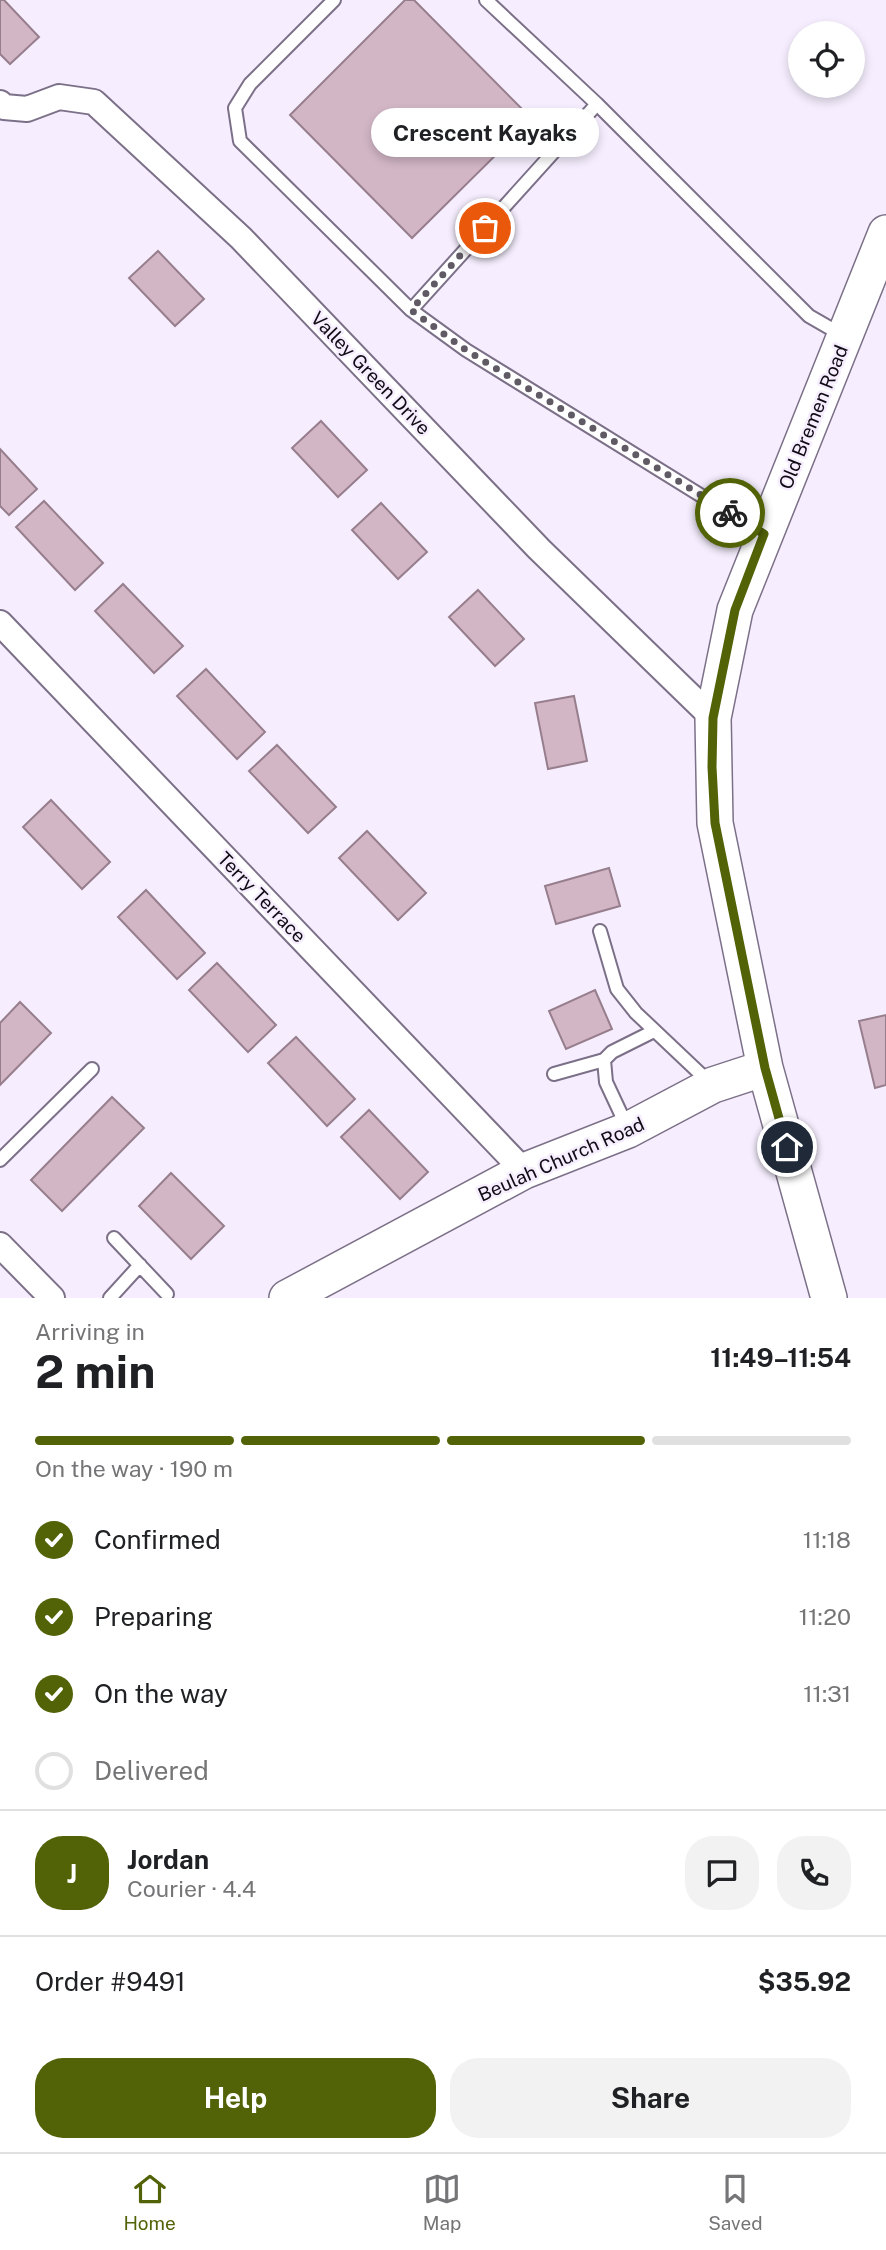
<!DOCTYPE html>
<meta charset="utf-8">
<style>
body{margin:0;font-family:"Public Sans",sans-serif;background:#f2f2f2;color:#202124;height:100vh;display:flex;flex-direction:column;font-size:26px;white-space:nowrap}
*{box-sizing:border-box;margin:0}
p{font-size:23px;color:#757577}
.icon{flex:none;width:38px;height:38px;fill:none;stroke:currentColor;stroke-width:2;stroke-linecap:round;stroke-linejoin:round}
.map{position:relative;height:1298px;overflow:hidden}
.side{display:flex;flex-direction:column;background:#fff;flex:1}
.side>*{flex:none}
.tools{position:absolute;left:788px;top:21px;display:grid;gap:14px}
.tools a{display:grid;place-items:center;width:77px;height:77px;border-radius:50%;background:#fff;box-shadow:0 4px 10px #0003;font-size:35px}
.pin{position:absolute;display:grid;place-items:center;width:60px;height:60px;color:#fff;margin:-30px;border:4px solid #fff;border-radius:50%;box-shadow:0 2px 7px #0007}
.courier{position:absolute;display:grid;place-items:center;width:70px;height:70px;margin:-35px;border:5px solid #516207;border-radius:50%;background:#fff;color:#222;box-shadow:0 2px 9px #0007}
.bubble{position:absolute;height:49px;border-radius:24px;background:#fff;box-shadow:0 4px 10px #0003;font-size:23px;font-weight:700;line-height:49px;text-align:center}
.summary em{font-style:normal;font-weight:700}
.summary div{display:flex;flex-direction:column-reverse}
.summary{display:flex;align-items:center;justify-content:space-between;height:119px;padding:0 35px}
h1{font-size:46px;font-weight:700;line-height:52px}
.bar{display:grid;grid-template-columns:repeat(4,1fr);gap:10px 7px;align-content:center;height:84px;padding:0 35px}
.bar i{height:9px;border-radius:5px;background:#e0e0e0}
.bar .active{background:#516207}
.bar p{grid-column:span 4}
.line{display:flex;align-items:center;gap:18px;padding:0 35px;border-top:2px solid #e0e0e0}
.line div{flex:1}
.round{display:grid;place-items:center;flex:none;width:74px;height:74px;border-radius:28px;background:#f2f2f2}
ol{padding:0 35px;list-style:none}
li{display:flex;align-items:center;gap:21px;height:77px}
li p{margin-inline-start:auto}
li .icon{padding:7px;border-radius:50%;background:#516207;color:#fff;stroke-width:4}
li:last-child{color:#757577}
li i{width:38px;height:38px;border:4px solid #e0e0e0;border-radius:50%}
.cta{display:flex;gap:14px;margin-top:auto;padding:14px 35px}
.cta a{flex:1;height:80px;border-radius:28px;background:#516207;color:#fff;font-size:28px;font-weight:700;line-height:80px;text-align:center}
.cta a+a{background:#f2f2f2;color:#202124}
.dock{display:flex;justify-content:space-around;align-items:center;height:98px;border-top:2px solid #e0e0e0;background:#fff;font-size:19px;color:#757577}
.dock a{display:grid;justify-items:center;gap:4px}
.dock .active{color:#516207}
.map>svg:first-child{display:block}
.building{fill:#d2b6c6;stroke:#977e8d;stroke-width:2}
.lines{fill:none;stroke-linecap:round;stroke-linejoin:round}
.lane-casing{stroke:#7c7088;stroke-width:16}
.street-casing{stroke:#7c7088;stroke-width:28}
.secondary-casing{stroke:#7c7088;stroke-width:38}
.lane{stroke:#fff;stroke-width:12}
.street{stroke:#fff;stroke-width:24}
.secondary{stroke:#fff;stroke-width:35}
.done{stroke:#605a65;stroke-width:7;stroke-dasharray:0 12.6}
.route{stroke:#516207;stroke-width:9}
.labels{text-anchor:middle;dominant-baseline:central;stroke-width:5;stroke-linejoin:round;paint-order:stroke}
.street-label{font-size:19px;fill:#0f0b13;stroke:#f6eefe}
</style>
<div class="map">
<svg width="886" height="1298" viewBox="0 0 886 1298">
<rect width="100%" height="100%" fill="#f6eefe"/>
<path class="building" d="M0,0H4L39,37L10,64L0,54Z
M405,0H414L532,119L412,238L290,115Z
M158,251L204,299L175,326L129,278Z
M321,421L367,470L338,497L292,448Z
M0,449L37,489L9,515L0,506Z
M44,501L103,563L75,590L16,527Z
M381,503L427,552L398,579L352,530Z
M123,584L183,646L154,673L95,611Z
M478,590L524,639L495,666L449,617Z
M206,669L265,732L237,759L177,696Z
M574,696L587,761L548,769L535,703Z
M277,745L336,807L308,833L249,771Z
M51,800L110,862L82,889L23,827Z
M367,831L426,893L398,920L339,858Z
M609,868L620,906L556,924L545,886Z
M146,890L205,953L177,979L118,917Z
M217,963L276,1025L248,1052L189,990Z
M595,990L612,1029L566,1049L549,1011Z
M20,1002L51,1033L0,1085V1023Z
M886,1015V1085L875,1088L859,1021Z
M296,1037L355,1099L327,1126L268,1063Z
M112,1097L144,1128L62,1211L31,1180Z
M369,1110L428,1172L400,1199L341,1137Z
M171,1173L224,1226L191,1259L139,1206Z"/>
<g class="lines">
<g class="lane-casing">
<path id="lane" d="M334,0L250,84L235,108L240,141L411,310L466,350L763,534
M486,0L597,104L809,316L842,335
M411,310L597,104
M600,931L617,989L636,1013L710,1083
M554,1074L604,1060
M628,1129L606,1082L604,1060L612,1052L654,1031
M0,1160L92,1069
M114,1238L167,1294
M110,1298L140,1265"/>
</g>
<g class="street-casing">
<path id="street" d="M0,103L4,107L27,109L59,97L94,102L241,238L539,549L713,718
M0,623L524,1171
M0,1245L52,1298"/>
</g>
<g class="secondary-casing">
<path id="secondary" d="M287,1298L524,1171L628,1130L713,1085L765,1068
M829,1298L765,1068L715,823L713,718L735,610L886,233"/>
</g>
<use href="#lane" class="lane"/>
<use href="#street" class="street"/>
<use href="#secondary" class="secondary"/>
</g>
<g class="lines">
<path class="done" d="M485,228L411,310L466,350L730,513"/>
<path class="route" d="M730,513L764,534L735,610L713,718L712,767L715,823L765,1068L787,1147"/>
</g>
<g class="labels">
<g class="street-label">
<text transform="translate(371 373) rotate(46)">Valley Green Drive</text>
<text transform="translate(813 417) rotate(-68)">Old Bremen Road</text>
<text transform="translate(262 897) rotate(46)">Terry Terrace</text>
<text transform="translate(561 1159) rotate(-24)">Beulah Church Road</text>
</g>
</g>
</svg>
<div class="tools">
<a><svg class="icon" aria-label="locate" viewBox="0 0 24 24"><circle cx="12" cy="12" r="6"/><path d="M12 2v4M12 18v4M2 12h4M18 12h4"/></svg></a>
</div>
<div class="pin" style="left:485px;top:228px;background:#ea580c"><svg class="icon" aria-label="bag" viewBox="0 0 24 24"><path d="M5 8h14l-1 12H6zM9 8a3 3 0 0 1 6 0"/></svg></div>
<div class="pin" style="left:787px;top:1147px;background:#1f2937"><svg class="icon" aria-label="home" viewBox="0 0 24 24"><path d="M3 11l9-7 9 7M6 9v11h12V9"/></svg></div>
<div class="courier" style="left:730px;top:513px"><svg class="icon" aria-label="bike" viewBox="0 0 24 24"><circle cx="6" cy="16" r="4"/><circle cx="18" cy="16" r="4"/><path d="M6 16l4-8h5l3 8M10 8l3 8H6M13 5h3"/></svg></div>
<div class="bubble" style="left:371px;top:108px;width:228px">Crescent Kayaks</div>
</div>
<section class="side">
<div class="summary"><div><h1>2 min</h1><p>Arriving in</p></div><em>11:49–11:54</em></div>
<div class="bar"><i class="active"></i><i class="active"></i><i class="active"></i><i></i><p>On the way · 190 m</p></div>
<ol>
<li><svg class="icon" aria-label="check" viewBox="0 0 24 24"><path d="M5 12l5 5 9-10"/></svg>Confirmed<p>11:18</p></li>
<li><svg class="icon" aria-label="check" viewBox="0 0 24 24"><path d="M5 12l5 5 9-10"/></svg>Preparing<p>11:20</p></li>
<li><svg class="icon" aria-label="check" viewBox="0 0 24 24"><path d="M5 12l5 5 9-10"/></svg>On the way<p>11:31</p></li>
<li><i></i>Delivered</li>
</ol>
<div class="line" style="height:126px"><b class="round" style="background:#516207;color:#fff">J</b><div><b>Jordan</b><p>Courier · 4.4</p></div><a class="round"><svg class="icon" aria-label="chat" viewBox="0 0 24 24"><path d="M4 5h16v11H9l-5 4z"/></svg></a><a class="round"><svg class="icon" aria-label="phone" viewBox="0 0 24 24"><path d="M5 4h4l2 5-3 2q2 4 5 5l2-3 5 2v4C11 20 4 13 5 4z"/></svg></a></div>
<div class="line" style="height:91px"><div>Order #9491</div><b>$35.92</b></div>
<div class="cta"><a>Help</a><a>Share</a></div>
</section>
<nav class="dock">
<a class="active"><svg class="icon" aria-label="home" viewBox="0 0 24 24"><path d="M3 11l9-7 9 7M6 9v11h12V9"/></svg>Home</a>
<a><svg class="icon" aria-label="map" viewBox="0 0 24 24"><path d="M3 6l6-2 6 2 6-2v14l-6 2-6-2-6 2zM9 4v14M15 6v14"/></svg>Map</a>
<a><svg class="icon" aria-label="saved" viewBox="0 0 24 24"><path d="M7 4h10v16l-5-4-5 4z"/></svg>Saved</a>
</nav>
